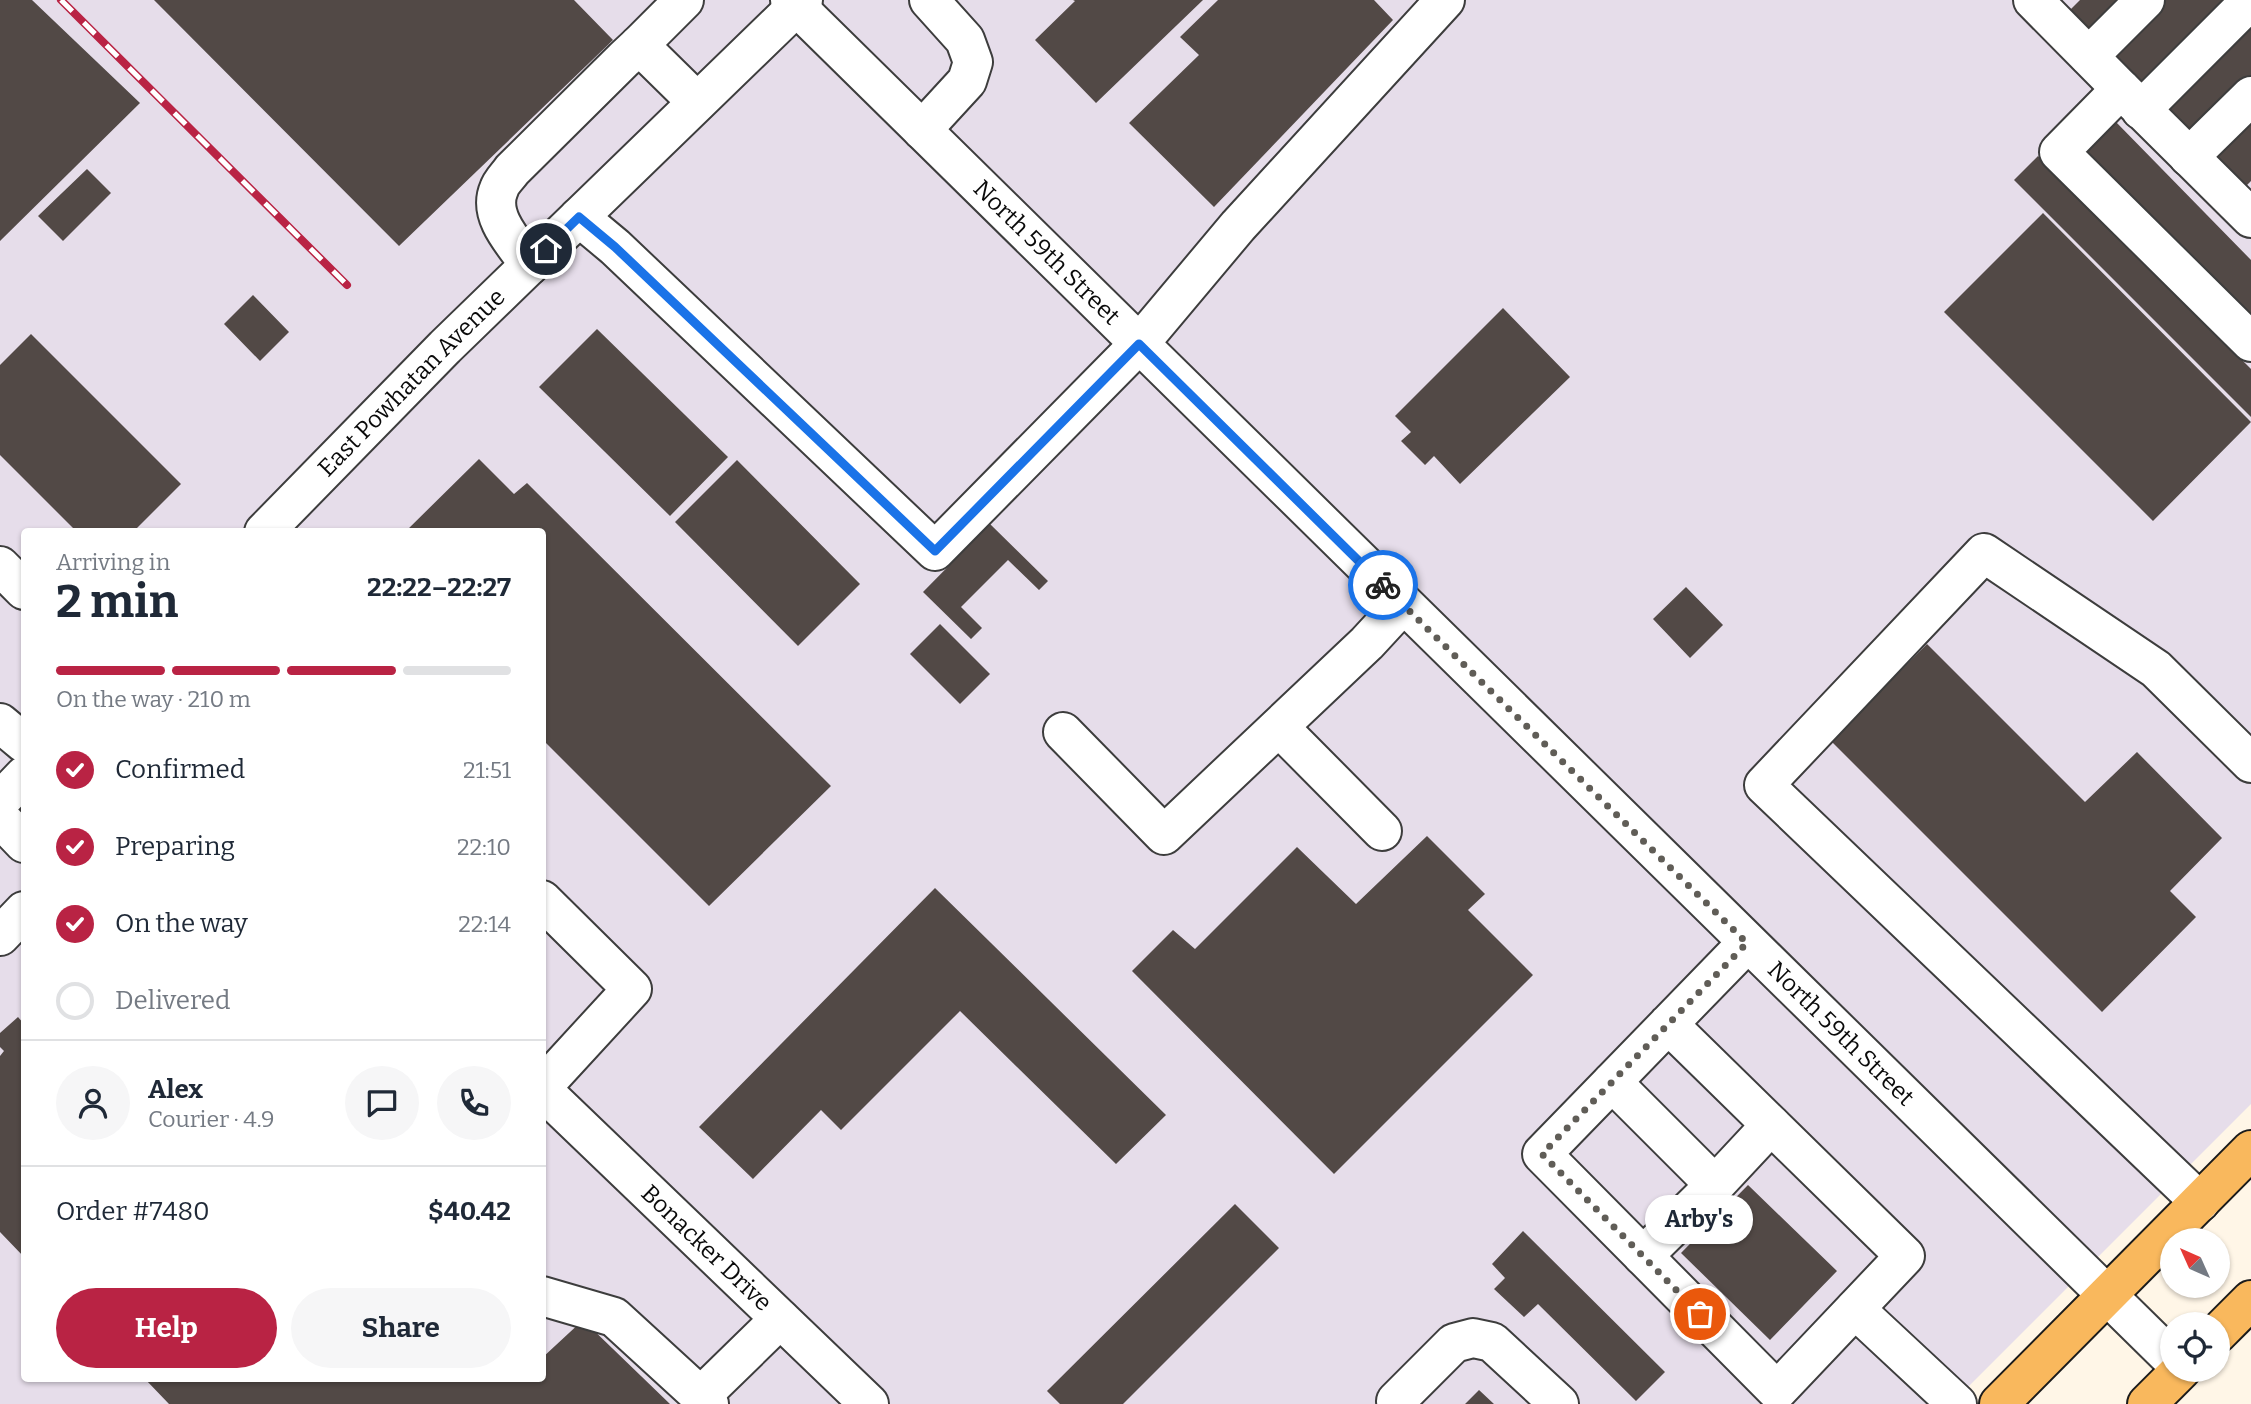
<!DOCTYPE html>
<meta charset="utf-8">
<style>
body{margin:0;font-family:Bitter,serif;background:#f6f6f7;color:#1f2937;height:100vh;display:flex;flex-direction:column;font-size:26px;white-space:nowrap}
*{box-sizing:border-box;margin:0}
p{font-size:23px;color:#747a83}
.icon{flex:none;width:38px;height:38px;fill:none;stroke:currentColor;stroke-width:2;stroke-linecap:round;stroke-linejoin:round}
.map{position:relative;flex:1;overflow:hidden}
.sheet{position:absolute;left:21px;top:528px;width:525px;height:854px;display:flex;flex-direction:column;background:#fff;border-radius:7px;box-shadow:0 2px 5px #0004}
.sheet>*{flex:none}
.needle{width:46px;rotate:315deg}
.tools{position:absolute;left:2160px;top:1228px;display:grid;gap:14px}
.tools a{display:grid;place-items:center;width:70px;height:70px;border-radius:50%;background:#fff;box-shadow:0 2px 5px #0004;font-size:35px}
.pin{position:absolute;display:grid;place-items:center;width:60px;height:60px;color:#fff;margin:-30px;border:4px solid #fff;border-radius:50%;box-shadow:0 2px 7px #0007}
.courier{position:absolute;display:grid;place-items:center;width:70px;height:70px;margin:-35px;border:5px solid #1a73e8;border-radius:50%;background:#fff;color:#222;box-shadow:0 2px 9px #0007}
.bubble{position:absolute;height:49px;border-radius:24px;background:#fff;box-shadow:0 2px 5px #0004;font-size:23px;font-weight:700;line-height:49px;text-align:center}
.overview em{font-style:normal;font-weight:700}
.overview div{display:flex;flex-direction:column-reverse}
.overview{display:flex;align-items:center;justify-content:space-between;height:119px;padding:0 35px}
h1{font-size:46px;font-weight:700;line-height:52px}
.bar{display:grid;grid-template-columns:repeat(4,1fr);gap:10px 7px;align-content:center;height:84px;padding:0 35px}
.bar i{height:9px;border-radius:5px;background:#e0e1e3}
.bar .selected{background:#b92344}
.bar p{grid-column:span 4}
.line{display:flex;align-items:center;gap:18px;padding:0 35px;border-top:2px solid #e0e1e3}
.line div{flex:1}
.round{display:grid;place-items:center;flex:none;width:74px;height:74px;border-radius:37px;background:#f6f6f7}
ol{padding:0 35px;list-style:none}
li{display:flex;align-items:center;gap:21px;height:77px}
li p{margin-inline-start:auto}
li .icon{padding:7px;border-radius:50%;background:#b92344;color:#fff;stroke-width:4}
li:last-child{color:#747a83}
li i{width:38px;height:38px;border:4px solid #e0e1e3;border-radius:50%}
.button{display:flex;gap:14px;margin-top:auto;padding:14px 35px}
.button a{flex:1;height:80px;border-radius:42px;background:#b92344;color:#fff;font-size:28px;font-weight:700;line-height:80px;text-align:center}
.button a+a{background:#f6f6f7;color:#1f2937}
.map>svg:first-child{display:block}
.industrial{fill:#e6ddea;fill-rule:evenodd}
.building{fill:#524946}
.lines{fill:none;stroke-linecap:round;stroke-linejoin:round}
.minor-casing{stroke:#3d3d3d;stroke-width:42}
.major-casing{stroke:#1b1b1b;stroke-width:42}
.minor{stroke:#fff;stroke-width:38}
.major{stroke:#f9b85d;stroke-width:38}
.rail-casing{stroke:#b92344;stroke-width:8}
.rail{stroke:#fff;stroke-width:5;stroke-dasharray:16;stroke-linecap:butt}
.done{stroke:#605d57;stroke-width:7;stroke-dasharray:0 12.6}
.route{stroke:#1a73e8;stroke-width:9}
.labels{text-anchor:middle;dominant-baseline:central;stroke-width:7;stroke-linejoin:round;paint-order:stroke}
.street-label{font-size:24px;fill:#0a0a0a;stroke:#fff}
</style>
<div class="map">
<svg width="2251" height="1404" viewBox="0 0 2251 1404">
<rect width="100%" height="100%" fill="#fff6e7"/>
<path class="industrial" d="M0,0H2251V1104L1951,1404H0ZM24,532H542V1379H24Z"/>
<path class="building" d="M0,0H32L140,103L0,241Z
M154,0H574L613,40L399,246Z
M1073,0H1203L1096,103L1035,40L1075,1Z
M1218,0H1374L1393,20L1214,207L1129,123L1199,55L1180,37Z
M2080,0H2131L2084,47L2059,21Z
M2166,0H2234L2137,94L2104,61Z
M2251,16V82L2187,144L2154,111Z
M2251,115V181L2238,194L2205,160Z
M2115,121L2251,260V325L2083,152Z
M2038,156L2251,369V417L2014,180Z
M87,169L111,193L63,241L38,216Z
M2043,213L2251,422L2153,521L1944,312Z
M253,295L289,332L260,361L224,324Z
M1503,308L1570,377L1460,484L1434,456L1425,465L1401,441L1411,432L1395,416Z
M597,329L728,457L670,516L539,387Z
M31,334L181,484L133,532H77L0,455V365Z
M479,459L514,494L527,483L831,786L709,906L542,739V532H405Z
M737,460L860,584L798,646L675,522Z
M990,524L1048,581L1039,590L1008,560L961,607L982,628L971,639L923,592Z
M1686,587L1723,625L1690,658L1653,619Z
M940,624L990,674L960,704L910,654Z
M1927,644L2085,802L2137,752L2222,838L2170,891L2196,917L2102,1012L1831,741Z
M1427,836L1485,894L1468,910L1533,975L1334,1174L1132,971L1173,930L1195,949L1297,847L1356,904Z
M935,888L1166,1115L1116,1164L960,1011L841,1130L821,1110L753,1179L699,1127Z
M18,1017L24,1024V1257L0,1232V1056L4,1051L0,1047V1033Z
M1748,1185L1837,1271L1770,1340L1681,1253Z
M1235,1204L1279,1248L1123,1404H1060L1047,1391Z
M1523,1231L1665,1372L1636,1401L1538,1304L1524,1317L1494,1289L1505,1278L1492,1264Z
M583,1320L670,1404H169L145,1379H542V1358Z
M1479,1390L1494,1404H1465Z"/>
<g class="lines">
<g class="minor-casing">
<g id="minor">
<path id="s1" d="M790,0L2172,1359"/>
<path d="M2033,0L2121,89"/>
<path d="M639,45L684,0"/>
<path d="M2089,56L2145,0"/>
<path d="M2141,110L2251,0"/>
<path d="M922,130L967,81L973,62L965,40L929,0"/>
<path d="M2189,157L2251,96"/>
<path d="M579,217L615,247L935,551L1139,344L1238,226L1445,0"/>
<path d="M2251,218L2121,89L2059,152L2251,342"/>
<path d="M530,265C515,244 487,216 499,189C501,182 508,176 512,170L624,59L639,45L697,102"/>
<path id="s2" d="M264,532L445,347L803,0"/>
<path d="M0,566L24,590"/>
<path d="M0,723L24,743"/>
<path d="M1279,727L1382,831"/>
<path d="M1063,732L1164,835L1367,643L1403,604"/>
<path d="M0,801L24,776"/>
<path d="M0,818L24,843"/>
<path d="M542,900L632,989L542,1087"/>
<path d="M0,936L24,911"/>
<path d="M1668,1024L1905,1256L1777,1391L1542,1154L1747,943"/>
<path d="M1612,1082L1715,1185L1771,1125"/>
<path id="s3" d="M542,1090L869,1404"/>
<path d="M2200,1202L1764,785L1984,553L2156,669L2251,763"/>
<path d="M1643,1256L1715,1185"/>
<path d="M542,1296L614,1317L709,1404"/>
<path d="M1855,1309L1957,1404"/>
<path d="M701,1396L780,1319"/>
<path d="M1396,1401L1454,1343L1473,1338L1492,1342L1559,1404"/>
</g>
</g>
<g class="major-casing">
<path id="major" d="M2217,1334L2251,1300
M1999,1404L2251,1150
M2147,1404L2181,1370"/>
</g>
<use href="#minor" class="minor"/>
<use href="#major" class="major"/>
<g class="rail-casing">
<path id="rail" d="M61,0L347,285"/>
</g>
<use href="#rail" class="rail"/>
</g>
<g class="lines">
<path class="done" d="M1383,585L1747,943L1542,1154L1700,1314"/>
<path class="route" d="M546,249L579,217L615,247L935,551L1139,344L1383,585"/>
</g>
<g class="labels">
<g class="street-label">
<text stroke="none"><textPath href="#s1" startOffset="360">North 59th Street</textPath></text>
<text stroke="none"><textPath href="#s2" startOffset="210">East Powhatan Avenue</textPath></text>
<text stroke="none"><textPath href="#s1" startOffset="1474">North 59th Street</textPath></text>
<text stroke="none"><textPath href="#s3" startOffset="228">Bonacker Drive</textPath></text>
</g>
</g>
</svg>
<div class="tools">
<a><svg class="needle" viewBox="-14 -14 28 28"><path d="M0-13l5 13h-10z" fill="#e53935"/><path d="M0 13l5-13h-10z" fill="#747a83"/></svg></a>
<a><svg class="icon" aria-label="locate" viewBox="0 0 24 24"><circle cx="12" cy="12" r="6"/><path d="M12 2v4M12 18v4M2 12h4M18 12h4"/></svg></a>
</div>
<div class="pin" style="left:1700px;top:1314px;background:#ea580c"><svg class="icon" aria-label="bag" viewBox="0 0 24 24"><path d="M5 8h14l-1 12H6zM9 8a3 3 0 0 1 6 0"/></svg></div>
<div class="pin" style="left:546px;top:249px;background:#1f2937"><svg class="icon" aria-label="home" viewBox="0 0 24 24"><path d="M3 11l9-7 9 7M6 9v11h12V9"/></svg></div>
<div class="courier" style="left:1383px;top:585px"><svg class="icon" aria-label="bike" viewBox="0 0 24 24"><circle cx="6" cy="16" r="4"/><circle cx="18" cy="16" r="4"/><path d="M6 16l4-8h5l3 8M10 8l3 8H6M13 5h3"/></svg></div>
<div class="bubble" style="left:1645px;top:1195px;width:108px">Arby's</div>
<section class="sheet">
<div class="overview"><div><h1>2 min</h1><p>Arriving in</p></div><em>22:22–22:27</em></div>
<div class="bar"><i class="selected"></i><i class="selected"></i><i class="selected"></i><i></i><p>On the way · 210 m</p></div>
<ol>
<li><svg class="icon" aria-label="check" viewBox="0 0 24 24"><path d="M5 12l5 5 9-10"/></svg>Confirmed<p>21:51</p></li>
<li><svg class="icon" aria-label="check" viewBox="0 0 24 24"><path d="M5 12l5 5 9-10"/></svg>Preparing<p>22:10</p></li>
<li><svg class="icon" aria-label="check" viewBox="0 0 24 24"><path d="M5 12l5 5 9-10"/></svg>On the way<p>22:14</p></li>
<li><i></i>Delivered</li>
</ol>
<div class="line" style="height:126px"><a class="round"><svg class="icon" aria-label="person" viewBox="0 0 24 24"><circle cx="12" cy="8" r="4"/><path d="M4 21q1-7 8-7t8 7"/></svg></a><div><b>Alex</b><p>Courier · 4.9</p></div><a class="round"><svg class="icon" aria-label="chat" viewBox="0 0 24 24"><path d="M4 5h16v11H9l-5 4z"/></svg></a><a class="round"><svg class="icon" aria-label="phone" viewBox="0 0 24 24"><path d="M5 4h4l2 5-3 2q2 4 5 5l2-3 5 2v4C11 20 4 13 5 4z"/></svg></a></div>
<div class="line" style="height:91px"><div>Order #7480</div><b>$40.42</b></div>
<div class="button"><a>Help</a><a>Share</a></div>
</section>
</div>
